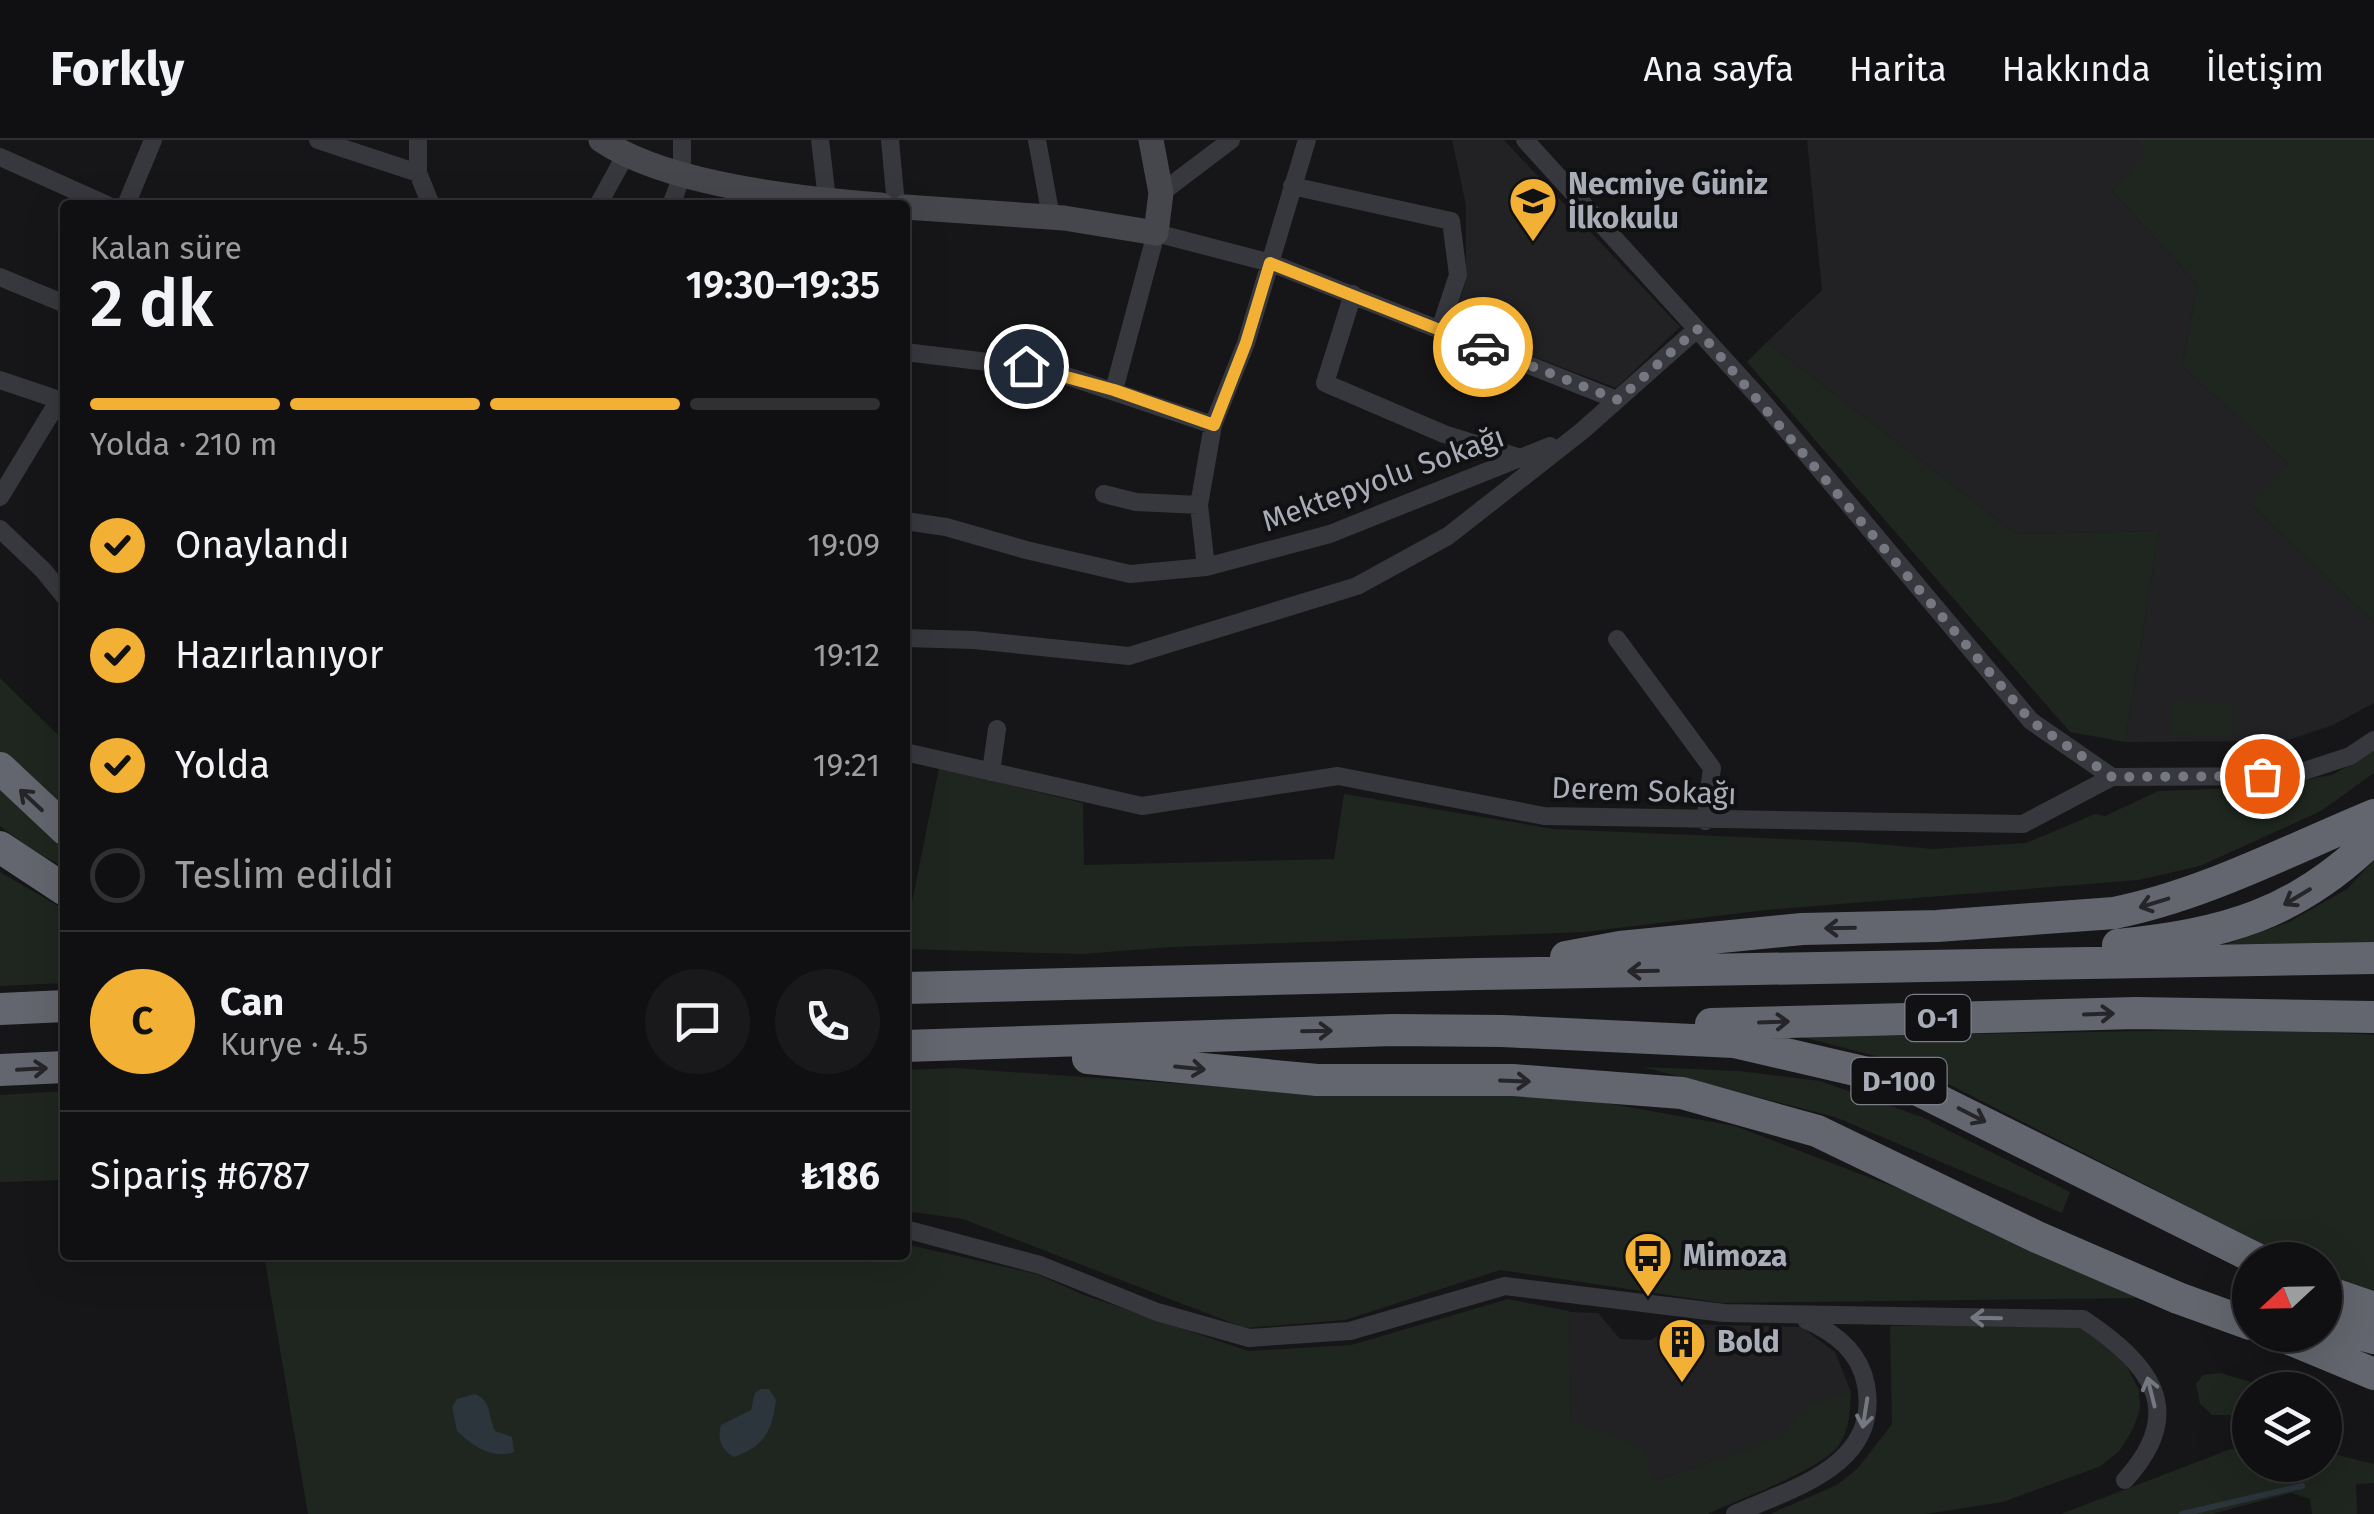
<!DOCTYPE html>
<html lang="tr">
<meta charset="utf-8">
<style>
body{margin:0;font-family:"Fira Sans",sans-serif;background:#19191b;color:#f1f3f6;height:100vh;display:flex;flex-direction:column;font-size:38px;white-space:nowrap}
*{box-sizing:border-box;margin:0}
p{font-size:32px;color:#9c9d9f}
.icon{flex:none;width:55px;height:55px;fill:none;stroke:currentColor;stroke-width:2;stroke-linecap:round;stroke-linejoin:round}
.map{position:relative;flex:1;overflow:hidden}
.panel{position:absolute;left:60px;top:60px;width:850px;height:1060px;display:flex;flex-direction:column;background:#101012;border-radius:10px;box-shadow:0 10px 40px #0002,0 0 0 2px #303032}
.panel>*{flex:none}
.needle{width:65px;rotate:248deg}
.fabs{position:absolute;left:2232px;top:1102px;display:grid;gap:20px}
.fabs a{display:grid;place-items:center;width:110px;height:110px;border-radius:50%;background:#101012;box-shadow:0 10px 40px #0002,0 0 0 2px #303032;font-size:50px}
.pin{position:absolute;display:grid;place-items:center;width:85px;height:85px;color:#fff;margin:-42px;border:5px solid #fff;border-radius:50%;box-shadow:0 2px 10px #0007}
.courier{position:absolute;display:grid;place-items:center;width:100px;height:100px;margin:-50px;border:8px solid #f2b134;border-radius:50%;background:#fff;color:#222;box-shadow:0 2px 12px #0007}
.headline em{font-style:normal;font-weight:600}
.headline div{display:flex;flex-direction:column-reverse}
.headline{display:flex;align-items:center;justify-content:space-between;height:170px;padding:0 30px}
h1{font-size:65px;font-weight:600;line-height:75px}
.bar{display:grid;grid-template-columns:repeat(4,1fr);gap:15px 10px;align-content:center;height:120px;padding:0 30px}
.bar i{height:12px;border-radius:8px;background:#303032}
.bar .on{background:#f2b134}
.bar p{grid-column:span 4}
.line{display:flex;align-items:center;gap:25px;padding:0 30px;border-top:2px solid #303032}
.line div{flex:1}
.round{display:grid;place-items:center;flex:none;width:105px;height:105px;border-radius:52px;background:#19191b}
ol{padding:0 30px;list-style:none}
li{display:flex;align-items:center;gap:30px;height:110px}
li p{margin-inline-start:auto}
li .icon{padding:10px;border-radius:50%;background:#f2b134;color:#111;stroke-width:4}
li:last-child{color:#9c9d9f}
li i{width:55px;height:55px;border:5px solid #303032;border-radius:50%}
header{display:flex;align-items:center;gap:60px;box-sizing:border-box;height:140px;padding:0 50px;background:#101012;border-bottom:2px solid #303032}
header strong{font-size:48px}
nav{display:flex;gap:55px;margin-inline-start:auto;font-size:35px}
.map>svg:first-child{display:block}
.built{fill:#222225}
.green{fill:#1e261f}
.water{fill:#2c353c}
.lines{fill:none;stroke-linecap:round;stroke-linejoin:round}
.stream{stroke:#2c353c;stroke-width:6}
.street{stroke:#37383d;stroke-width:18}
.secondary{stroke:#45474d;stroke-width:25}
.highway{stroke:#63666e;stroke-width:32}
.oneway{stroke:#26262a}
.oneway2{stroke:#757881}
.done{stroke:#757880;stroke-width:10;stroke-dasharray:0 18}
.route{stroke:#f2b134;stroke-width:12}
.labels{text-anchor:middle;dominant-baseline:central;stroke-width:8;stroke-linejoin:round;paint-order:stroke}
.shield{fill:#111113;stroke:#7b7e86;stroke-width:2.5}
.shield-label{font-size:28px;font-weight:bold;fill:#a8adb8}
.poi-label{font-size:30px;font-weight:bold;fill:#a8adb8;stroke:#111113;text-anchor:start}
.street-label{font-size:30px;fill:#a8adb8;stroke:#111113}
</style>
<header>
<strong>Forkly</strong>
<nav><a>Ana sayfa</a><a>Harita</a><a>Hakkında</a><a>İletişim</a></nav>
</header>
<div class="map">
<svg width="2374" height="1374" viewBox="0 0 2374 1374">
<rect width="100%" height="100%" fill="#161618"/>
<path class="built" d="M1452,0H1504L1680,187L1616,248L1452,185L1466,141V65Z
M1807,0H2136L2147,11L2112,51L2198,145L2182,226L2288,324L2252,366L2374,482V563L2333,585L2285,601L2125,602L2159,391L2016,394L1767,202L1822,150Z
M1569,1172L1598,1173L1620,1199L1650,1200L1680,1184L1801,1187L1835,1212L1851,1252L1806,1267L1781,1297L1655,1341L1586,1286L1571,1284Z"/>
<path class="green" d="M2136,0H2374V482L2251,365L2288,324L2182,226L2198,145L2112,51L2146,11Z
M1767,202L2016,394L2159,391L2125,602L2070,592L1747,222Z
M0,538L65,602V672L0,611Z
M2172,561L2234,563L2233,597L2171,594Z
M2374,611V633L2321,671L2200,726L2138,740L1766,770L1585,792L1172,807L1082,814L905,809V762H912L939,628L1083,663L1084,725L1334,719L1344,654L1554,689L1853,702L1933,709L2026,703L2095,674L2105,676L2158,651L2266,647L2332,635Z
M0,647L65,704V728L31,709L0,686Z
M2374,720V802L2224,805L2289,782L2347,749Z
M0,732L65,770V843L0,846Z
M2270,889L2374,895V1156L2325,1135V1120H2293L1911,925L1802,897Z
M1643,927L1739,931L1820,941L1922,977L2070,1052L2062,1073L1835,977Z
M953,928L1346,955L1567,956L1735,986L1928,1060L2145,1158L1722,1163L1500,1130L1345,1180L1245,1188L963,1079L905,1071V930Z
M65,951V1040L0,1042V955Z
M905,1104L1037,1134L1084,1155L1248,1211L1351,1205L1508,1159L1569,1171L1571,1284L1586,1285L1644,1309L1655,1341L1780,1297L1806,1266L1851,1252C1850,1270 1850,1289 1839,1305C1823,1329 1737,1360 1708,1374H308L264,1115H905Z
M2076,1184L2123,1219L2139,1250L2140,1269L2133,1289L2120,1310L2101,1326L2003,1362L1926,1374H1770L1837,1345L1858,1328L1892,1284L1890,1186Z
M2220,1233L2278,1250H2250V1275H2212L2200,1264L2196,1244L2203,1235Z
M2250,1308V1325H2325V1312L2374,1324V1343L2356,1344L2357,1374H2312L2310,1359L2291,1353L2212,1374H2061L2231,1309Z"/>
<path class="water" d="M761,1249H769L776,1260C772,1291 765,1306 734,1317C721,1310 717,1299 721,1285L751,1270L755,1253Z
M475,1254C492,1261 488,1276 495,1291L512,1297L514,1312C492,1320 473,1306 457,1291L452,1267L457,1259Z"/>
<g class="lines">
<path class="stream" d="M2182,1374L2302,1346"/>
<path class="street" d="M318,0L418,33
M418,0V33L431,65
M820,0L827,59
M890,0L896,65
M1037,0L1051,77
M1525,0L1763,262L2031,581L2112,637
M0,17L107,65
M1292,46L1451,81L1458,135L1440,189
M1161,53L1231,0
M126,65L153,0
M598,65L625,16
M671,65L682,36V0
M0,137L65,164
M1353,154L1325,243L1444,294L1524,319
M905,212L1046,229L1213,285
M0,240L59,260L0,357
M1114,250L1156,93L1271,123L1617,260
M1104,354L1136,362L1199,365
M905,381L946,387L1026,410L1130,434L1206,427L1330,394L1550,306
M0,389L43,430L65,457
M1206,427L1199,365L1213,285L1246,203L1307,0
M905,498L974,500L1129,516L1357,446L1448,396L1582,291L1697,189
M1617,499L1712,628L1705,681
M905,612L1142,666L1338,636L1544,676L2023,684L2112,637L2289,636L2350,616L2374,600
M991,632L997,589
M905,1089L1040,1125L1157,1172L1249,1198L1350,1191L1505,1146L1724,1173L2083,1179C2148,1223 2190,1269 2125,1340
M1735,1374C1792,1348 1881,1326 1866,1245C1860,1212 1836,1193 1806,1180"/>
<path class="secondary" d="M601,0C667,45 801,59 881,65
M905,67L1064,78L1156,93L1161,53L1151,0"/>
<path class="highway" d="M0,628L65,689
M0,707L65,750
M2118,805C2224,794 2296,775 2374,698
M1566,817L1620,807L1802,789L1937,786L2114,773C2204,755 2289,710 2374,675
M905,848L1478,834L2374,818
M0,869L65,866
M1711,884L2136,873L2374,877
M905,906L1393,890L1502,891L1734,902L1898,940L2259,1120
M1088,918L1317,940H1513L1682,953L1817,991L2037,1097L2178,1158L2250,1184
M0,930L65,927
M2325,1151L2374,1168
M2325,1185L2374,1198
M2280,1195L2374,1234"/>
</g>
<defs><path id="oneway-shaft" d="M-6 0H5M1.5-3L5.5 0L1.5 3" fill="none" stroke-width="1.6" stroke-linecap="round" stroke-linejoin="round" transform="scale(2.5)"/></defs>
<g class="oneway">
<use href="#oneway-shaft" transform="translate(31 660) rotate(-137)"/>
<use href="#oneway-shaft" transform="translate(2297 757) rotate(149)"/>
<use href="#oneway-shaft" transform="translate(2154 763) rotate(163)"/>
<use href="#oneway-shaft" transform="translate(1840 788) rotate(179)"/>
<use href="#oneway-shaft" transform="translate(1643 831) rotate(179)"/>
<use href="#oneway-shaft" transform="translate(2099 874) rotate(-2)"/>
<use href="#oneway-shaft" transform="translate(1774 882) rotate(-2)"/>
<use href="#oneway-shaft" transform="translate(1317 891) rotate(-1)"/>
<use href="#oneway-shaft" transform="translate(1190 928) rotate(6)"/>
<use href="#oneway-shaft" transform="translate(32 929) rotate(-3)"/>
<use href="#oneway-shaft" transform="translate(1515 941) rotate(2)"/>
<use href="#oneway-shaft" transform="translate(1972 975) rotate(27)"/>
</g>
<g class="oneway2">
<use href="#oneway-shaft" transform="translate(1986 1178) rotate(-179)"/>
<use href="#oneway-shaft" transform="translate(2151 1252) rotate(-104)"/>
<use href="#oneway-shaft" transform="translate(1865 1273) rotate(99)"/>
</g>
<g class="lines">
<path class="done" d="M1483,207L1618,260L1697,189L2031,581L2112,637L2262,636"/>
<path class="route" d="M1026,226L1114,250L1214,285L1246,203L1270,123L1483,207"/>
</g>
<defs>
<g id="school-pin" transform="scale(2.5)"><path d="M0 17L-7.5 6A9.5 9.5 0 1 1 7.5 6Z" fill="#f2b134" stroke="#111113"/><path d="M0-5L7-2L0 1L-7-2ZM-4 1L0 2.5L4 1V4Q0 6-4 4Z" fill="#111"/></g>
<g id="bus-pin" transform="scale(2.5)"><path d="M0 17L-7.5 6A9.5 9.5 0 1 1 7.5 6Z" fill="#f2b134" stroke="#111113"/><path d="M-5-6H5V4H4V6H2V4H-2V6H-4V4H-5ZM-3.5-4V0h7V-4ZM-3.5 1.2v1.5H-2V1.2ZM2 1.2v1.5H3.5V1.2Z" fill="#111"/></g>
<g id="building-pin" transform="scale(2.5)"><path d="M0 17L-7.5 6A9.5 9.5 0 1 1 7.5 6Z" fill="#f2b134" stroke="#111113"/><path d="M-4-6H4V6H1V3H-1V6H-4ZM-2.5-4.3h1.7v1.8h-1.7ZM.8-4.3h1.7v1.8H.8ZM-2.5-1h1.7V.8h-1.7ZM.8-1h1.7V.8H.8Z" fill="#111"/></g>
</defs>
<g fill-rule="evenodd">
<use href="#school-pin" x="1533" y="61"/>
<use href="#bus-pin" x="1648" y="1116"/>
<use href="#building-pin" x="1682" y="1202"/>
</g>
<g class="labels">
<g class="shield">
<rect x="1905.5" y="855" width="65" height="46" rx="8"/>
<rect x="1851.5" y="918" width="95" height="46" rx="8"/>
</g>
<g class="shield-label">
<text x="1938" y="878">O-1</text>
<text x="1899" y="941">D-100</text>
</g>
<g class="poi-label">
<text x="1568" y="44">Necmiye Güniz<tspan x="1568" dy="34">İlkokulu</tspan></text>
<text x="1683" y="1116">Mimoza</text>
<text x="1717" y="1202">Bold</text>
</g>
<g class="street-label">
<text transform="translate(1383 339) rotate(-20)">Mektepyolu Sokağı</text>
<text transform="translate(1644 651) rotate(2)">Derem Sokağı</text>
</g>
</g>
</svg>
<div class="fabs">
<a><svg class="needle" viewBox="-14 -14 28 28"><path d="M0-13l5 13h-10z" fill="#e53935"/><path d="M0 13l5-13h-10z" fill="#9c9d9f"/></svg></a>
<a><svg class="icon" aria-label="layers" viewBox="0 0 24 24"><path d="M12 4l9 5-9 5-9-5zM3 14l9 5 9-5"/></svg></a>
</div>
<div class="pin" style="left:2262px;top:636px;background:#ea580c"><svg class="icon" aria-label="bag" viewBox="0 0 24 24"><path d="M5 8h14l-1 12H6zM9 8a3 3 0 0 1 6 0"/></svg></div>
<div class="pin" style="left:1026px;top:226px;background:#1f2937"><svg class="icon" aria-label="home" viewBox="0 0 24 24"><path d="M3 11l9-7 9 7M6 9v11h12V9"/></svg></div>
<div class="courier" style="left:1483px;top:207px"><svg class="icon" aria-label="car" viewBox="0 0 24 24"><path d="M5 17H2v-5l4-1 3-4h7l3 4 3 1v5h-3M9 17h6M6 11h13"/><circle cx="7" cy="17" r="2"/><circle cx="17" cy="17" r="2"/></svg></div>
<section class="panel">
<div class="headline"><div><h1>2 dk</h1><p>Kalan süre</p></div><em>19:30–19:35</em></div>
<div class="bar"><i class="on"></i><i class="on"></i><i class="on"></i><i></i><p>Yolda · 210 m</p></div>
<ol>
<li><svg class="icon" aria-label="check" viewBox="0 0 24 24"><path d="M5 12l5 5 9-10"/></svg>Onaylandı<p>19:09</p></li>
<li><svg class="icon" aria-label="check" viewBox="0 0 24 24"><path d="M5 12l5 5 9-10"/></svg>Hazırlanıyor<p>19:12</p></li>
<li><svg class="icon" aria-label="check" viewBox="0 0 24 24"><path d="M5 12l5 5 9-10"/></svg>Yolda<p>19:21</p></li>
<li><i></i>Teslim edildi</li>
</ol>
<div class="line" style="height:180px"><b class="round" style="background:#f2b134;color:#111">C</b><div><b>Can</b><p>Kurye · 4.5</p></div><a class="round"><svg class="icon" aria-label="chat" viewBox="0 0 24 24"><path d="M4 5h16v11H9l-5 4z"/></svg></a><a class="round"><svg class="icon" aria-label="phone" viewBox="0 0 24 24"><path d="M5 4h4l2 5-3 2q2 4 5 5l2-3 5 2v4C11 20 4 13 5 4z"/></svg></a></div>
<div class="line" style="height:130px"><div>Sipariş #6787</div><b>₺186</b></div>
</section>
</div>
